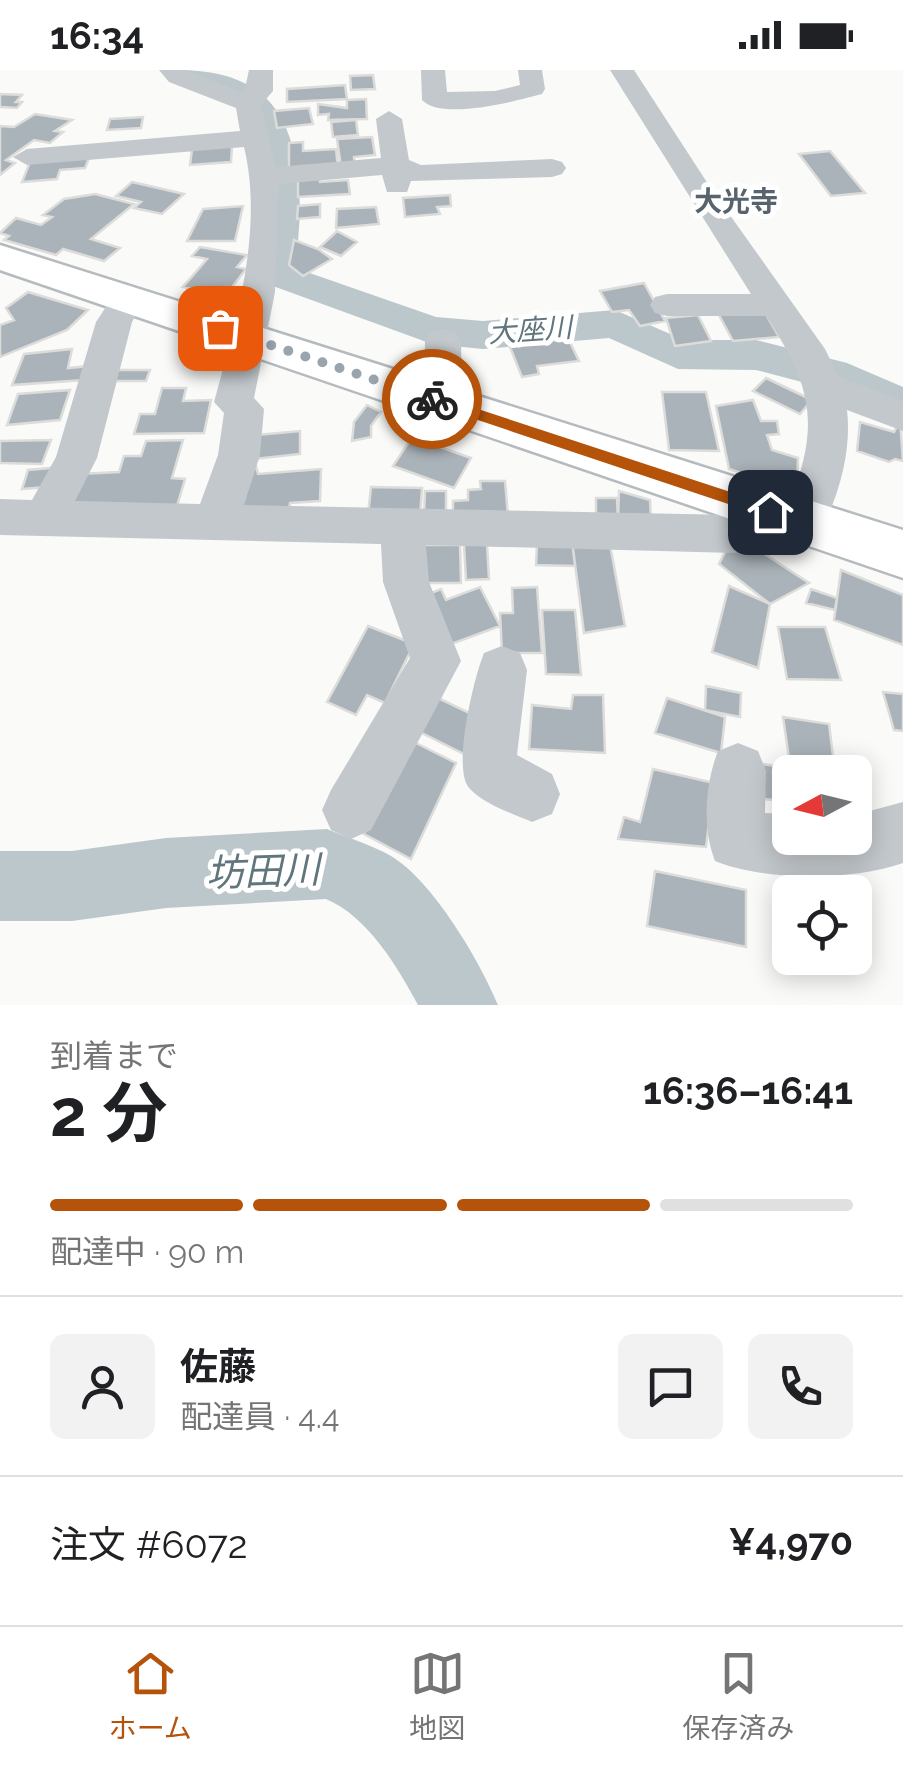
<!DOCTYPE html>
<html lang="ja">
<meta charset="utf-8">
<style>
body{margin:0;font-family:Raleway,"Noto Sans JP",sans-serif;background:#f2f2f2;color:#202124;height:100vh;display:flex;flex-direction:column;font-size:38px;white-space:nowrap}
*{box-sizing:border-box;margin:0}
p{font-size:32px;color:#757577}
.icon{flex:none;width:55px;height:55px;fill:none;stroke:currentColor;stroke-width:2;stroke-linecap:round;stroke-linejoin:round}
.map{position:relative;height:935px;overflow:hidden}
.side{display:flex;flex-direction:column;background:#fff;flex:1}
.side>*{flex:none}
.needle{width:65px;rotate:263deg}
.buttons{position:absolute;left:772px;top:685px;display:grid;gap:20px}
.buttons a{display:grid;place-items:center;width:100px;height:100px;border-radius:15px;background:#fff;box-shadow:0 5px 25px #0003;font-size:50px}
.pin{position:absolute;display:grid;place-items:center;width:85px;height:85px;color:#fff;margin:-42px;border-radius:20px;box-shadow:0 5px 15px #0006}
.courier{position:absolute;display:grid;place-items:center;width:100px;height:100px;margin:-50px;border:8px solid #b45309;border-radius:50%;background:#fff;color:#222;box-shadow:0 2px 12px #0007}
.headline em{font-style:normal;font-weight:700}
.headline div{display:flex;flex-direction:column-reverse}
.headline{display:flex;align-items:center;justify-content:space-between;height:170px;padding:0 50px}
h1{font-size:65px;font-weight:700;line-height:75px}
.bar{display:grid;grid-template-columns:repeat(4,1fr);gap:15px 10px;align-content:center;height:120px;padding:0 50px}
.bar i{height:12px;border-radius:8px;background:#e0e0e0}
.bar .selected{background:#b45309}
.bar p{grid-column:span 4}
.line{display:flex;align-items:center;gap:25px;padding:0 50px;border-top:2px solid #e0e0e0}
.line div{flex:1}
.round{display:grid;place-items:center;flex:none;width:105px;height:105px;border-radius:15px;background:#f2f2f2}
.status{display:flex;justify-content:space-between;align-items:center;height:70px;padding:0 50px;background:#fff;direction:ltr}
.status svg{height:28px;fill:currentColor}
.tabs{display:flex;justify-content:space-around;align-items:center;height:140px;border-top:2px solid #e0e0e0;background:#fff;font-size:28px;color:#757577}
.tabs a{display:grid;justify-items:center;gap:5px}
.tabs .selected{color:#b45309}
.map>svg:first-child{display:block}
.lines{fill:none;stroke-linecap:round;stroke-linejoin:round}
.river{fill:#bbc7cb;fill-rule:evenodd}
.building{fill:#aab3b9;stroke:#dcdcda;stroke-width:2.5}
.major-casing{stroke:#b5babe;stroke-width:5}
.minor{fill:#c3c8cc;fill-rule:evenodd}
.major{fill:#fff;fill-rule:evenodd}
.route{fill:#b45309}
.done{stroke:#99a4ac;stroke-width:10;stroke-dasharray:0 18}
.labels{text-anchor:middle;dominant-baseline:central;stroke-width:10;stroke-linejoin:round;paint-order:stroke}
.far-neighbourhood-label{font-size:28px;font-weight:bold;fill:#57646e;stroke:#fff}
.far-water-label{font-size:28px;font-style:italic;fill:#60757c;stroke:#fff}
.near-water-label{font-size:38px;font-style:italic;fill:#60757c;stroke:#fff}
</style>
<div class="status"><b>16:34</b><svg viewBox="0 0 49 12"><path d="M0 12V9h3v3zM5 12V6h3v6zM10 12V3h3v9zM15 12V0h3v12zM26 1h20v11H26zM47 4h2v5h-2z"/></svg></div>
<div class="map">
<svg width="903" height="935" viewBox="0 0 903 935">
<rect width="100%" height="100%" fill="#fafaf8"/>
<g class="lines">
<path class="river" d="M176,0C271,0 298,49 300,139C300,157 295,183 301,200L436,247L483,251L615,240L684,270H756L847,293L903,317V352L817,316L756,300L678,299L609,268L483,279L432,274L273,216L260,197L264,105L255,59L238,32L180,6Z
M327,759C348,768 372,775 391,786C432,810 480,891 498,935H418C397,896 368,847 326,829L166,838L72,851H0V781H72L166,768Z"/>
</g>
<path class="building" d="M373,5L375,19L351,20L350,6Z
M345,15L347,29L287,32V19Z
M0,24L22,25L16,32H22L17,38L0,37Z
M366,29L367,49L328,50L329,44L318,45V34L347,38V30Z
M309,38L313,54L277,58L274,41Z
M35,44L72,50L55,61L63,62L50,73L34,70L6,90L15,93L0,105V56L14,57Z
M143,47L141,58L107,60L110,49Z
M356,50L358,65L333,67L331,52Z
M372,67L375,85L354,87L355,96L341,97L337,69Z
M303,72V81L336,79L338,98L289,101V73Z
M232,76L231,92L190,95L192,79Z
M830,81L865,123L831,126L799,84Z
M89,88L85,98L60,100L57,109L22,112L30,92Z
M320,108V112L348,110L350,124L298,127V109Z
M132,112L184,124L162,144L134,138L141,132L116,126Z
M95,124L134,134L91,169L120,178L104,191L63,179L56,185L4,170L9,166L0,163L16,148L41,155L52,147L43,145L64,129Z
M450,125L451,136L437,137L440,144L405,147L403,128Z
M320,134V147L297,149L298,136Z
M243,136L235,171H187L203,139Z
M376,137L379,154L336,158L337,139Z
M337,161L357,172L341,186L320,177Z
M294,170L318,179L332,189L303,206L289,195Z
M200,177L247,185L237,197L246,199L226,225L183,217L207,189L192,186Z
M644,213L665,251L640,256L629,240L612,242L600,221Z
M28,222L88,240L67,260L0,287V255L14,250L6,238Z
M764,241L779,267L733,271L719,245Z
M698,245L711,271L675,276L666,248Z
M568,268L579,291L537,296L539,304L522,307L510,277Z
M72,279L68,298L90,296L85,310L12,315L24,284Z
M118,300H150L146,311H114Z
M766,308L812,330L800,344L753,321Z
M162,318H186L183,331L211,330L204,363L134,364L140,344H155Z
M70,320L60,350L7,355L18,324Z
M662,322H706L719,381L669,380Z
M753,330L761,351H777L779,364L767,365L772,380L798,388L797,420L729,399L716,336Z
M367,335L381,342L371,356V367L352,371L354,352Z
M900,351L903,391L895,389L889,392L857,381L860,352L894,362Z
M300,361V384L246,390V366Z
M412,367L471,388L454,418L393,396Z
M51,370L42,394L0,393V371Z
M183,370L172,408L185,409L175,443L60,440L79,404L119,402L124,386H141L146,371Z
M256,396L258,404L321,399L320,431L290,433L289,444L229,443Z
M51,398L46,417L22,419L28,400Z
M480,411H505L508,446L453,447V431L468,430V420L481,419Z
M371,417L422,418L420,446L368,445Z
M425,421H446V447L424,446Z
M619,421L650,430L651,450L618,449Z
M596,428H617L618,449L596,450Z
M609,469L625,556L584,563L572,471Z
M572,471L575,496L536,495L537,472Z
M487,474L489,509L466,510L464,475Z
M421,475H460L461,513H420Z
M728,476L757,479L809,513L770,534L719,494Z
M841,500L903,525V575L834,550Z
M729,516L770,534L758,598L712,582Z
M480,517L500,556L446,576L424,526L441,519L446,530Z
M537,517L542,583H502L500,543H513L512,518Z
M811,519L837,528L835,540L806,533Z
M542,540H575L581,605L546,604Z
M368,556L414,574L385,633L367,625L356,645L327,632Z
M778,557H825L841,610L787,609Z
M706,616L741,623L740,647L705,640Z
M883,622L903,624V661L894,660Z
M573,625H603L605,683L529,679L532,635L571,639Z
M434,626L482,649L466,685L416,660Z
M667,628L725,647L721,683L655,663Z
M783,647L829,654L835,702H791Z
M412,671L456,693L411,789L364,764Z
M763,694L782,697L787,731L764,729Z
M653,699L714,713L706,777L618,769L624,747L640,752Z
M655,801L746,820V877L647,856Z"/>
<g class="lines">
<g class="major-casing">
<path id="major" d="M0,175L903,460V508L0,200Z"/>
</g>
<path class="minor" d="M159,0H185L244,23L249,0H273V21L261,35L276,97L381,88L376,49L389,41L402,49L409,90L421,95L552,89L562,92L566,98L562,104L552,107L411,111L407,122H387L382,105L279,114L275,222L254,328L264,339L260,385L244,435L733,445L755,429L771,424L789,434C821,354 812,316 766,246H667L655,243L650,235L655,227L667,224H751L610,0H634L710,117L825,279L838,306L903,331V361L847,340C852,383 838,427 819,466L803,471L787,466L783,458L773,468L735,483L426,475L429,512L461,591L371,760L351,769L331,760L322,740L331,720L410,588L383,512L381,474L0,465V429L32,430L56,387L96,252L117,220L129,217L141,220L146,228L132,252L97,388L75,431L200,434L218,385L224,343L214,332C236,252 264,160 244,77L27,95L13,87L27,79L240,61L236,38L169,12Z
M421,0H445L447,22L495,21L520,15L518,0H542L545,19L542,24C516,31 441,51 422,30Z
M443,259L456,262L461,271L462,333L457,343L443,347L429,343L424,333L425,271L430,262Z
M502,576L520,583L527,600L517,685L552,704L560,724L552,744L532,752C513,744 484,734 470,719C451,701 474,607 484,583Z
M738,673L758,681L766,701L765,743L790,744V768H855V745L903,732V793C853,811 764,811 715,791C702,758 705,714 718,681Z"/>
<use href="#major" class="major"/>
</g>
<path class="route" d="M432,324L776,437L778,442L770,448L427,333V325Z"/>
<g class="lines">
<path class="done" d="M220,258L432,329"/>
</g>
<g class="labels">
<g class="far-neighbourhood-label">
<text x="736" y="131">大光寺</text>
</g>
<g class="far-water-label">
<text transform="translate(530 260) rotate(-4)">大座川</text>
</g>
<g class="near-water-label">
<text transform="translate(263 801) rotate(-2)">坊田川</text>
</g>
</g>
</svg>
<div class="buttons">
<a><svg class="needle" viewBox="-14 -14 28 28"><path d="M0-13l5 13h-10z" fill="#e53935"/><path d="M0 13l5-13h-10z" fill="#757577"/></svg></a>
<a><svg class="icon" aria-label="locate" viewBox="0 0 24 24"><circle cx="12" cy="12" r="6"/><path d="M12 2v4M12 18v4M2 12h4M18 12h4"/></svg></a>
</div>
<div class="pin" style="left:220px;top:258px;background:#ea580c"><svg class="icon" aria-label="bag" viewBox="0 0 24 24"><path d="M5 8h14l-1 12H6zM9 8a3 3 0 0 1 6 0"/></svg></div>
<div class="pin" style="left:770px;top:442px;background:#1f2937"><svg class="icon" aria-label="home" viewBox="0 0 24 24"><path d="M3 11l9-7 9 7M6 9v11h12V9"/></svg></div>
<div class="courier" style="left:432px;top:329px"><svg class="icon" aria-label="bike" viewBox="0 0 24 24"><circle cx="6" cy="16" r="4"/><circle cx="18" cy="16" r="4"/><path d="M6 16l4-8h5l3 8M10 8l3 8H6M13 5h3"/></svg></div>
</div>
<section class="side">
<div class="headline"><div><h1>2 分</h1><p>到着まで</p></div><em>16:36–16:41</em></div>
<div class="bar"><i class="selected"></i><i class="selected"></i><i class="selected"></i><i></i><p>配達中 · 90 m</p></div>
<div class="line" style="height:180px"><a class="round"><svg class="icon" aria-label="person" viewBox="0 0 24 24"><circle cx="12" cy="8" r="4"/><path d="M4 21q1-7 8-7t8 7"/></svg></a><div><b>佐藤</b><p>配達員 · 4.4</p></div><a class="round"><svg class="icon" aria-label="chat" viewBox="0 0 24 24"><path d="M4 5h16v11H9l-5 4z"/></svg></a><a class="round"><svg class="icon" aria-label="phone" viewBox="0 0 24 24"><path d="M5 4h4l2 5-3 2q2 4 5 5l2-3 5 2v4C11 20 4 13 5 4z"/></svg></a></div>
<div class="line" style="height:130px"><div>注文 #6072</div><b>¥4,970</b></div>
</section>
<nav class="tabs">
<a class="selected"><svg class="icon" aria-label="home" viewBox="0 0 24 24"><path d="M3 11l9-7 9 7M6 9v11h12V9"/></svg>ホーム</a>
<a><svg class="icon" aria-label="map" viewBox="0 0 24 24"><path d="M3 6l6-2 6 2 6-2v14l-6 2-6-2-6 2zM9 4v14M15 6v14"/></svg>地図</a>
<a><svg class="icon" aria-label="saved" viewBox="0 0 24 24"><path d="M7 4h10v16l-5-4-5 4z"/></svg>保存済み</a>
</nav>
